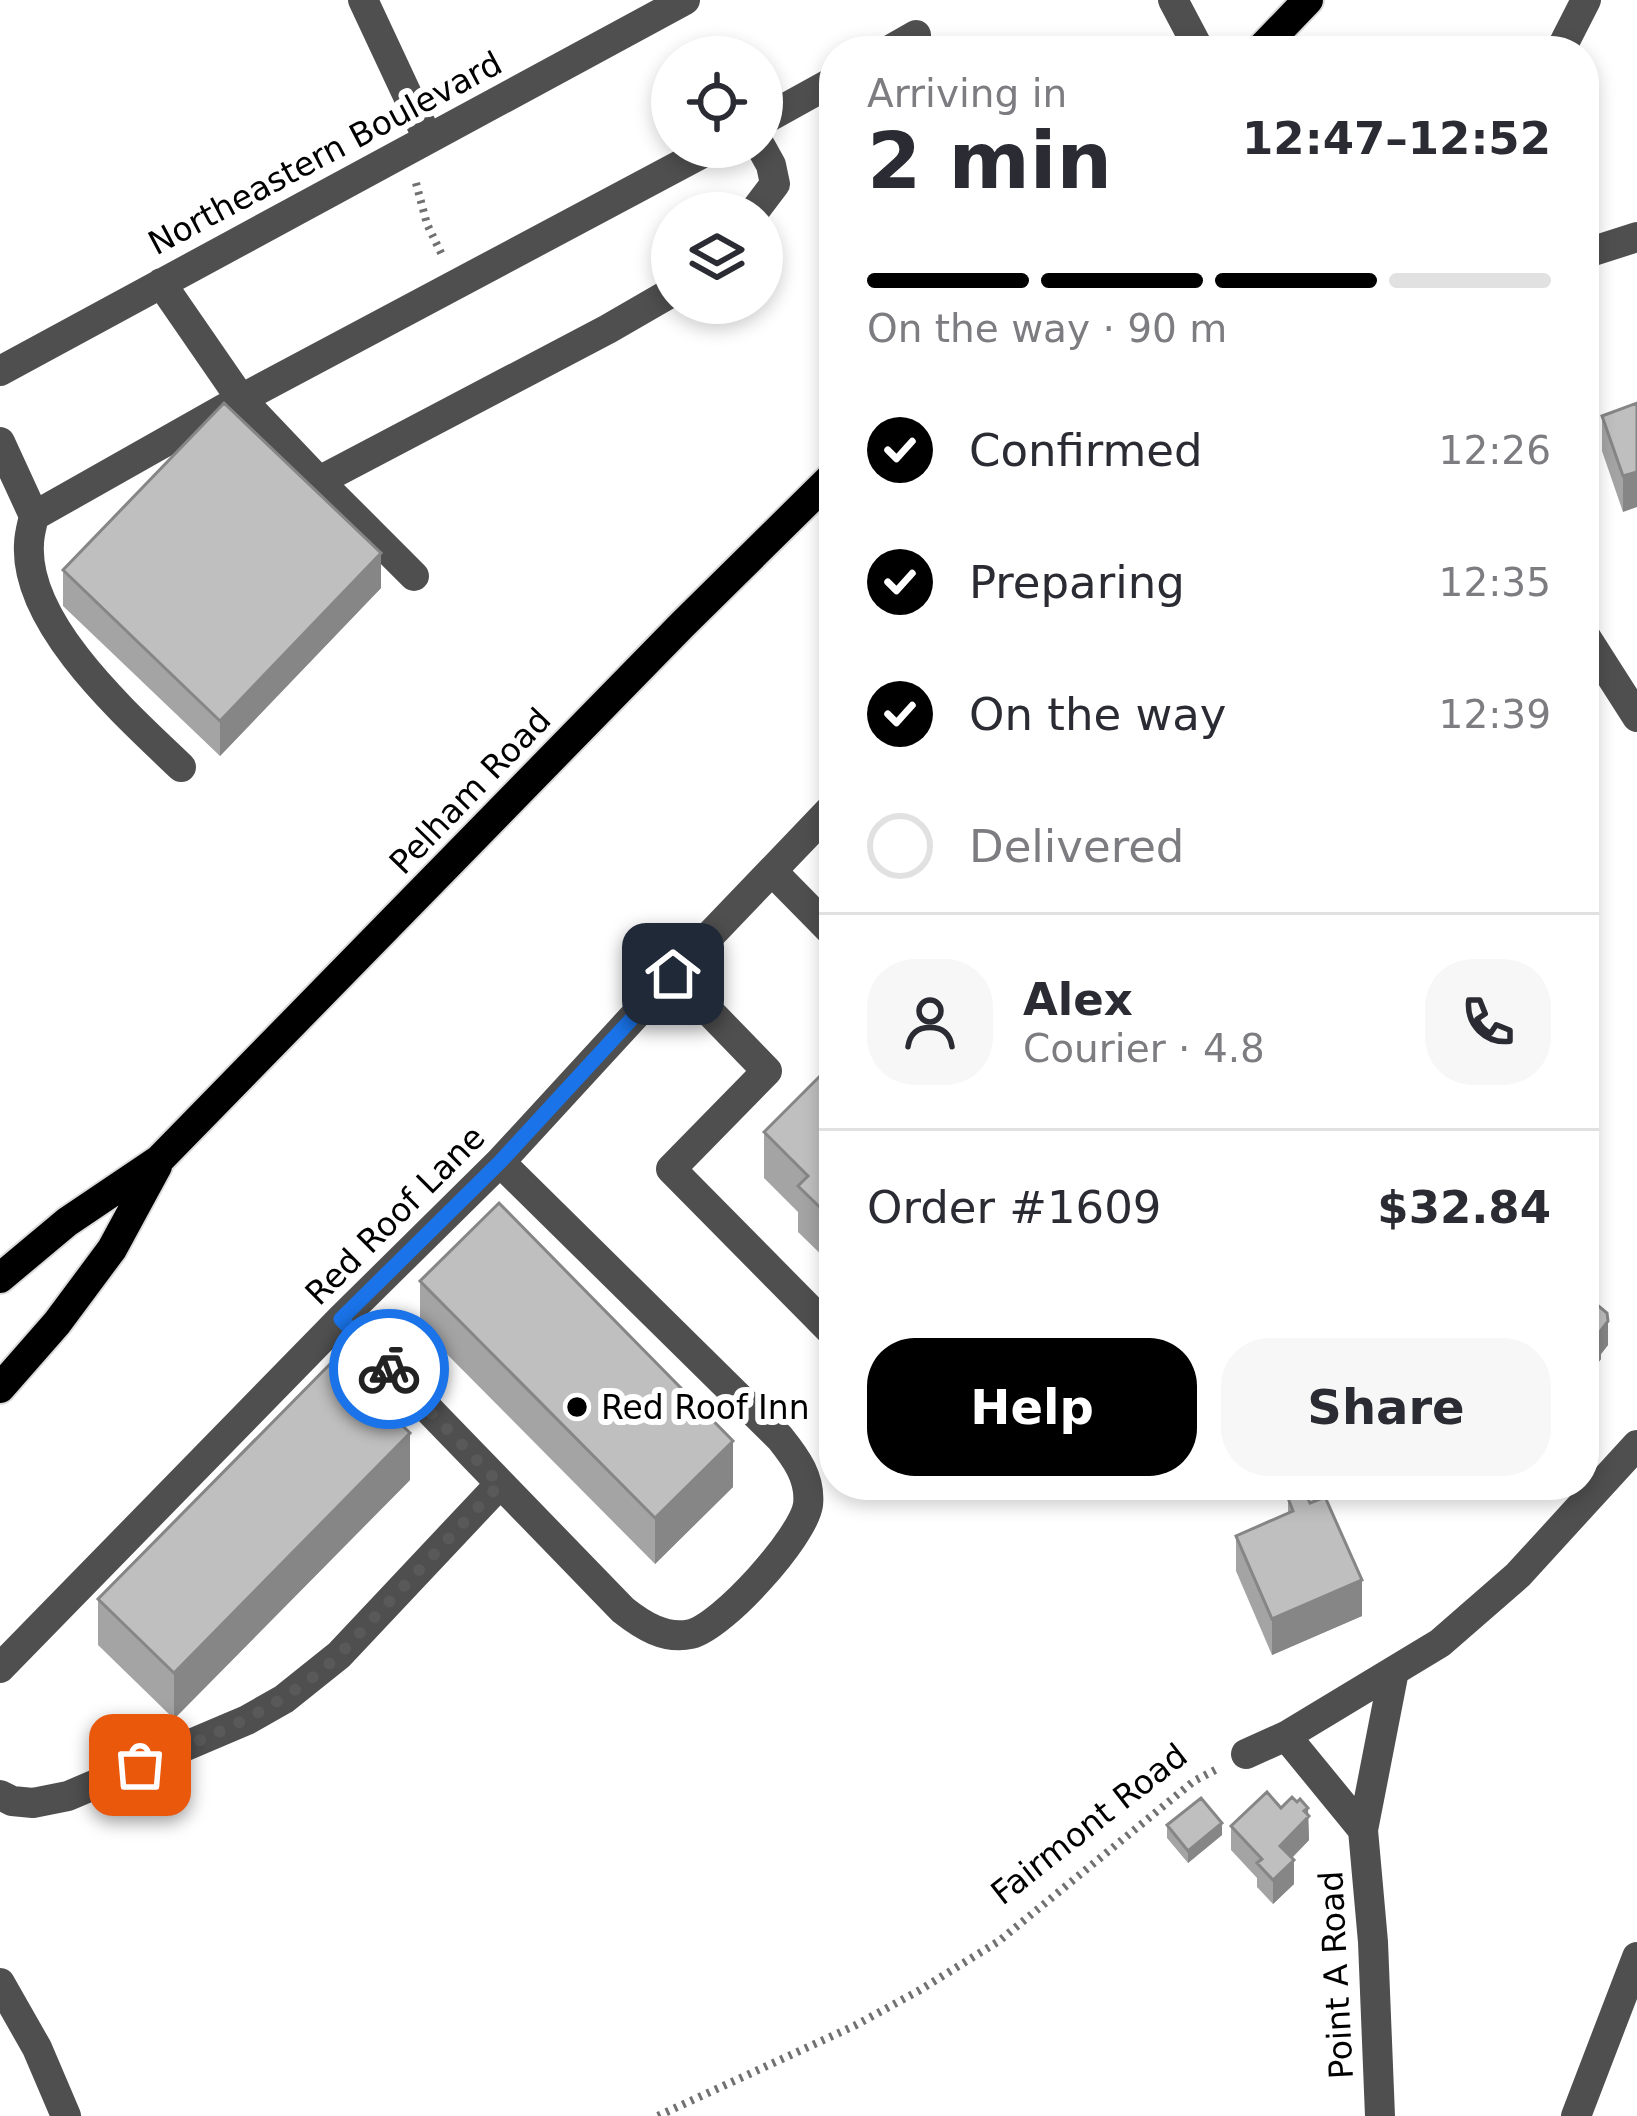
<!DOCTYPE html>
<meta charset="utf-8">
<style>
body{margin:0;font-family:"DejaVu Sans",sans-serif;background:#f7f7f7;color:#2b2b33;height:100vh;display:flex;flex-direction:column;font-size:45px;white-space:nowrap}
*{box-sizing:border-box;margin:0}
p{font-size:39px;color:#7c7c81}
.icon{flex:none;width:66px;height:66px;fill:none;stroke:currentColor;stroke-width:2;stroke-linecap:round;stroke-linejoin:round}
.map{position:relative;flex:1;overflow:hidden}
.sheet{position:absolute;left:819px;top:36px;width:780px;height:1464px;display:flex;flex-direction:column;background:#fff;border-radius:48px;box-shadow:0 6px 18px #0003}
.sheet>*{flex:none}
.tools{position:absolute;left:651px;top:36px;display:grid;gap:24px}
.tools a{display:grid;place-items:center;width:132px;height:132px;border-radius:50%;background:#fff;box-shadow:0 6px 18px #0003;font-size:60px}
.pin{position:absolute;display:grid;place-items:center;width:102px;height:102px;color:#fff;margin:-51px;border-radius:24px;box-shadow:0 6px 18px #0006}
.courier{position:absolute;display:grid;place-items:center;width:120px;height:120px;margin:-60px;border:9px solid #1a73e8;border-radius:50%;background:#fff;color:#222;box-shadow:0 3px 15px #0007}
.summary em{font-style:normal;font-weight:700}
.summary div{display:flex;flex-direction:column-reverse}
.summary{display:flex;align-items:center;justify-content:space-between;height:204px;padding:0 48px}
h1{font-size:78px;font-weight:700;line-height:90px}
.bar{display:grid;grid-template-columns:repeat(4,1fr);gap:18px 12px;align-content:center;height:144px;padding:0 48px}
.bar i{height:15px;border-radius:9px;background:#e1e1e2}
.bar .current{background:#000}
.bar p{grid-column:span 4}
.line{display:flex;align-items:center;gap:30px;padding:0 48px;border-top:3px solid #e1e1e2}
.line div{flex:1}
.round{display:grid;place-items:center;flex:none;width:126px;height:126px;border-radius:48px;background:#f7f7f7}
ol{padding:0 48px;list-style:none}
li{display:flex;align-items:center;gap:36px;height:132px}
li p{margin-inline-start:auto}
li .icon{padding:12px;border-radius:50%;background:#000;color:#fff;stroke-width:4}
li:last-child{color:#7c7c81}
li i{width:66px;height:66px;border:6px solid #e1e1e2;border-radius:50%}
.cta{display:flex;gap:24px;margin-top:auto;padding:24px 48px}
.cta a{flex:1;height:138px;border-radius:48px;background:#000;color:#fff;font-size:48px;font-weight:700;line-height:138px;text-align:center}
.cta a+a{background:#f7f7f7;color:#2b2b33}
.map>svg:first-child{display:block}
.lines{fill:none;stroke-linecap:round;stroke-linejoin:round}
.major-casing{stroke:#dbdbdb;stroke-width:34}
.path{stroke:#717171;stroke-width:8;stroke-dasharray:3 6;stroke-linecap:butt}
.minor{stroke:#4f4f4f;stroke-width:30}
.major{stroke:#000;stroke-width:30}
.wall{fill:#a4a4a4}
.shaded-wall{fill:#868686}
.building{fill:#bfbfbf;stroke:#868686;stroke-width:3}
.done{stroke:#595959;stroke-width:12;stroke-dasharray:0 21.6}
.route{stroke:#1a73e8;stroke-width:15}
.poi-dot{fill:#000;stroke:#fff;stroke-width:4.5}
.labels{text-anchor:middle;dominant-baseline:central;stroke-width:12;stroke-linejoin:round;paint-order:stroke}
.street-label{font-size:33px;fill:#000;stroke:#fff}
.poi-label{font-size:33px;fill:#000;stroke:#fff;text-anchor:start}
</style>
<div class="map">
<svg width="1637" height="2116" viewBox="0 0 1637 2116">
<rect width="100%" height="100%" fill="#fff"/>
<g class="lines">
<g class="major-casing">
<path id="major" d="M1259,51L1308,0
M0,1278L67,1222L159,1160L682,625L834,475
M0,1388L57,1323L112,1249L157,1166"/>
</g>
<path class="path" d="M416,183L427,224L442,255
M658,2116L856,2025L920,1990L999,1941L1194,1781L1219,1768"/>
<path class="minor" d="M363,0L428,139
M1173,0L1200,51
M888,51L916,35
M1560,51L1586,0
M762,121L834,81
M753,213L775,184L771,165L761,147
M1584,254L1637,237
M161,283L241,399L319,481L608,329L672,292
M0,371L685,0
M0,442L34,516L241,399L714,147
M319,481L414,576
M34,516C32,525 29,535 29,544C24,625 128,716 181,767
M1584,634L1637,717
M772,871L834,934
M673,974L767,1071L671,1169L834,1334
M341,1319L623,1610C642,1625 665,1640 691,1634C723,1626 803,1537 808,1505C811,1478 796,1458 780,1438L500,1162
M0,1668L341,1319L500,1162L673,974L834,806
M1286,1736L1363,1830
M1246,1754L1286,1736L1440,1643L1518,1575L1637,1445
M0,1795L12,1801L33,1803L68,1796L247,1720L284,1699L339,1655L500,1484
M0,1983L37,2048L66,2116
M1380,2116L1373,1942L1363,1830L1394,1671
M1576,2116L1637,1957"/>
<use href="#major" class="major"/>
</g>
<path class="wall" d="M1637,403L1623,512L1602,451V416Z
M63,570L381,588L220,756L63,606Z
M834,1062V1267L798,1232V1212L764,1178V1132Z
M420,1281L733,1487L655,1564L420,1327Z
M1584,1286L1594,1302L1608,1345L1601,1354V1359L1588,1376L1584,1373Z
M410,1480L174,1719L98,1645V1599Z
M1288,1498L1362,1616L1272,1655L1236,1571V1536L1288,1513Z
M1281,1808L1308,1815L1309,1840L1292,1858L1294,1884L1273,1904L1257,1887V1878L1231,1850V1826Z
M1167,1825L1222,1835L1188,1863L1167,1838Z"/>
<path class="shaded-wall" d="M1637,472V507L1623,512V476Z
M381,553V588L220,756V721Z
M1608,1321V1345L1601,1354V1359L1588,1376V1352Z
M410,1433V1480L174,1719V1673Z
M733,1441V1487L655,1564V1518Z
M1362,1580V1616L1272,1655V1619Z
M1308,1808L1309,1840L1280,1870V1846Z
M1222,1823V1835L1188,1863V1851Z
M1294,1860V1884L1273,1904V1880Z"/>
<path class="building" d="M224,403L381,553L220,721L63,570Z
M1637,403V472L1623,476L1602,416Z
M834,1062V1221L798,1186L808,1176L764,1132Z
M499,1203L733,1441L655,1518L420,1281Z
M1584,1286L1594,1293L1590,1299L1607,1313L1608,1321L1599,1333L1601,1335L1588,1352L1584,1348Z
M334,1360L410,1433L174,1673L98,1599Z
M1304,1490L1310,1503L1325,1497L1362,1580L1272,1619L1236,1536L1293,1511L1288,1498Z
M1267,1792L1281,1808L1292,1797L1297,1802L1300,1799L1308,1808L1304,1811L1309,1816L1280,1846L1294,1860L1273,1880L1257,1863L1262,1859L1231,1826Z
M1201,1798L1222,1823L1188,1851L1167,1825Z"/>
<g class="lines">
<path class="done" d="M140,1765C215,1734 278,1711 339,1655L500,1484L389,1369"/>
<path class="route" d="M389,1369L341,1319L500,1162L673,974"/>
</g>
<circle class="poi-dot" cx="577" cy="1407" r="12"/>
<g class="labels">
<g class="street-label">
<text transform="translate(325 153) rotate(-28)">Northeastern Boulevard</text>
<text transform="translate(470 791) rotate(-46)">Pelham Road</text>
<text transform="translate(395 1215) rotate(-45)">Red Roof Lane</text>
<text transform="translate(1089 1824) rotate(-38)">Fairmont Road</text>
<text transform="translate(1336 1975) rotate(-93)">Point A Road</text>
</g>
<g class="poi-label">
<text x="601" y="1407">Red Roof Inn</text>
</g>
</g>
</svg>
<div class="tools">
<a><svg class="icon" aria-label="locate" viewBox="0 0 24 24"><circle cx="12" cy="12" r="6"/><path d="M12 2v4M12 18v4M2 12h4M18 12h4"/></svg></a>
<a><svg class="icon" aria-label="layers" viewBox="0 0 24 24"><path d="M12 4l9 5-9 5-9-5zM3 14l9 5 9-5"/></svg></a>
</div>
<div class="pin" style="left:140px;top:1765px;background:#ea580c"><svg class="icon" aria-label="bag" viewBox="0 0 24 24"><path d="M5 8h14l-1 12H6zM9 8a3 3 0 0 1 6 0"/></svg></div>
<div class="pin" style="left:673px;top:974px;background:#1f2937"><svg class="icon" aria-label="home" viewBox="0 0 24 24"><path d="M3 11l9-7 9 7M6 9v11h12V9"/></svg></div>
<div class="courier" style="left:389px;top:1369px"><svg class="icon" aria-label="bike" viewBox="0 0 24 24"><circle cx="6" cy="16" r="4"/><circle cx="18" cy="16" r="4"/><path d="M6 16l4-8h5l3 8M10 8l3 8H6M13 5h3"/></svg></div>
<section class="sheet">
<div class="summary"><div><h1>2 min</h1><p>Arriving in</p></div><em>12:47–12:52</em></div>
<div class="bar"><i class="current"></i><i class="current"></i><i class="current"></i><i></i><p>On the way · 90 m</p></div>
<ol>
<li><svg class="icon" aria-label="check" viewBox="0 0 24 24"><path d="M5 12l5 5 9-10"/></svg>Confirmed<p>12:26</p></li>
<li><svg class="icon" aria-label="check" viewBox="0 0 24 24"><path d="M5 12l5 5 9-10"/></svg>Preparing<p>12:35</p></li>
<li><svg class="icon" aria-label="check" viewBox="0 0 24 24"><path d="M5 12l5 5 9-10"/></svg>On the way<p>12:39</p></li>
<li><i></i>Delivered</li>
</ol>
<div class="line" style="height:216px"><a class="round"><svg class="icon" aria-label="person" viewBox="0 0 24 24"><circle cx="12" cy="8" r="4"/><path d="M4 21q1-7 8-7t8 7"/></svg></a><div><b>Alex</b><p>Courier · 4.8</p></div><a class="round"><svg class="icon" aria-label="phone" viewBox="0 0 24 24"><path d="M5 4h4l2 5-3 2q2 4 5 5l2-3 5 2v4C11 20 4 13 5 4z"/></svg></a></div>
<div class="line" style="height:156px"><div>Order #1609</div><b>$32.84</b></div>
<div class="cta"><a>Help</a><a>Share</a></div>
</section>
</div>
